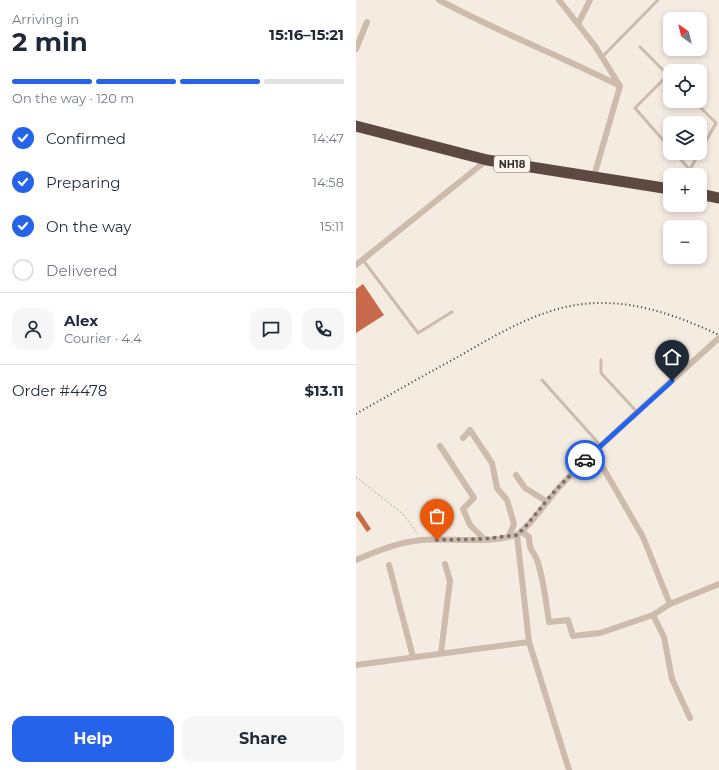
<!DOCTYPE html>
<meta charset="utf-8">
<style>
body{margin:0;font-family:Montserrat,sans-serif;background:#f6f6f7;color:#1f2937;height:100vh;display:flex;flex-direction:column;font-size:15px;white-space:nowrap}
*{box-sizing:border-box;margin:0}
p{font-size:13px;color:#747a83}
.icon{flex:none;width:22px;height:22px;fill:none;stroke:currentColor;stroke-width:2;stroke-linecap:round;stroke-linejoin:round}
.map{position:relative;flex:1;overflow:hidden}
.side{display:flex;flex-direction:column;background:#fff;width:356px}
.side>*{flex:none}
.needle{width:26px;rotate:326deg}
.controls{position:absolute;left:307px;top:12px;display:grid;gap:8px}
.controls a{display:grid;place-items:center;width:44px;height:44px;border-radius:8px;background:#fff;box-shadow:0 2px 6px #0003;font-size:20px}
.pin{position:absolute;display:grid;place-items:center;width:34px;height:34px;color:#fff;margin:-41px -17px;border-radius:50% 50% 50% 0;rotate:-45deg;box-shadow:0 0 4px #0007}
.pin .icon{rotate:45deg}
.courier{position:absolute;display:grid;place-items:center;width:40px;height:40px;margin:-20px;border:3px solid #2563eb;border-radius:50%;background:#fff;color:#222;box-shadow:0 1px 5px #0007}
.overview em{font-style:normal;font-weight:700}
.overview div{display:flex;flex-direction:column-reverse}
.overview{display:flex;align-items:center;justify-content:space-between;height:68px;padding:0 12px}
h1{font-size:26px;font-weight:700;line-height:30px}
.bar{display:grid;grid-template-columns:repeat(4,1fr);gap:6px 4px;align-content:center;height:48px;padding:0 12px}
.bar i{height:5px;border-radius:3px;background:#e0e1e3}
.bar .active{background:#2563eb}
.bar p{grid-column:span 4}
.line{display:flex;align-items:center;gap:10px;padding:0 12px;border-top:1px solid #e0e1e3}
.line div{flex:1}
.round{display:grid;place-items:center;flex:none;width:42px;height:42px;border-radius:12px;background:#f6f6f7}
ol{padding:0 12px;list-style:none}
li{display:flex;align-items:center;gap:12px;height:44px}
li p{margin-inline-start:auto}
li .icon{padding:4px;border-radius:50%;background:#2563eb;color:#fff;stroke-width:4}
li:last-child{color:#747a83}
li i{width:22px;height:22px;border:2px solid #e0e1e3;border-radius:50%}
.action{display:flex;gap:8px;margin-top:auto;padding:8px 12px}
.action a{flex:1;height:46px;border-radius:12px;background:#2563eb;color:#fff;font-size:16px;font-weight:700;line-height:46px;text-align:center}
.action a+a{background:#f6f6f7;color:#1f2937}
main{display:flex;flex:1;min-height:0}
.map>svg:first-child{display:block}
.building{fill:#c8694b}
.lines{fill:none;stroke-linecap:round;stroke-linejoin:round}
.path{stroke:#b9a596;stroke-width:1;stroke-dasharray:2 2;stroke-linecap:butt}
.lane{stroke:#cdbbac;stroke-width:3}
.street{stroke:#cdbbac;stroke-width:6}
.highway{stroke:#5c4a42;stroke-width:11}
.rail{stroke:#3b302b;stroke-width:2;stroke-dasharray:1 3;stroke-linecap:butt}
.done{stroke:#7c716b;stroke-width:4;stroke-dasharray:0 7.2}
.route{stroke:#2563eb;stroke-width:5}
.labels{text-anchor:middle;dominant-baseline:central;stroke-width:4;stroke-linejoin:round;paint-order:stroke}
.shield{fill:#fbf5ee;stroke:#756b66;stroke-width:1}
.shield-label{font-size:10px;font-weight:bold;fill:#3b302b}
</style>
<main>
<section class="side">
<div class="overview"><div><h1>2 min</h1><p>Arriving in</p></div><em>15:16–15:21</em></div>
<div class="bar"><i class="active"></i><i class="active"></i><i class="active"></i><i></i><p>On the way · 120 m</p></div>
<ol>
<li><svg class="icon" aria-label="check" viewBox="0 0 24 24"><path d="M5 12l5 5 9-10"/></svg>Confirmed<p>14:47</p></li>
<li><svg class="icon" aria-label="check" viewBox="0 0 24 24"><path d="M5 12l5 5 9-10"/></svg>Preparing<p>14:58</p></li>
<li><svg class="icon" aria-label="check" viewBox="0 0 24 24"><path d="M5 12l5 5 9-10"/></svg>On the way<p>15:11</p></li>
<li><i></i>Delivered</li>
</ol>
<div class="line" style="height:72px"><a class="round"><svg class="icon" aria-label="person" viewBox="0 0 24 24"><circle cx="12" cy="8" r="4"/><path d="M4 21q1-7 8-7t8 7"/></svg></a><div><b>Alex</b><p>Courier · 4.4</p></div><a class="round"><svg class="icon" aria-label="chat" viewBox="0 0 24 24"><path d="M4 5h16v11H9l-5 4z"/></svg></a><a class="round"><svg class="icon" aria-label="phone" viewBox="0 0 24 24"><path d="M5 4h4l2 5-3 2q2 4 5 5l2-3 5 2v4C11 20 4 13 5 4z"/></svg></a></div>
<div class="line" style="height:52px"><div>Order #4478</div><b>$13.11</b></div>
<div class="action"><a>Help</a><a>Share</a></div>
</section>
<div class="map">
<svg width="363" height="770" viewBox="0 0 363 770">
<rect width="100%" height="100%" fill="#f4ebe1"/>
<path class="building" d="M7,284L28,315L0,333V289Z
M3,511L15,529L11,532L0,516V513Z"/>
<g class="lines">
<path class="path" d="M0,477L47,514L62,534"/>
<path class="lane" d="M284,47L314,77
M246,57L302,0
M312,75L279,108L314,148
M338,101L360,123L344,152
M319,153L334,170
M331,175L343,153
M7,260L62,333L96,312
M245,360V373L282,413
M186,380L245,446"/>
<path class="street" d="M83,0C143,32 204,56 264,86
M203,0L239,46L264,86L238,176
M222,24L234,0
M0,49L11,22
M0,265L131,160
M107,438L114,430L136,463L141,488L151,500L158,524L153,536
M84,446L118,498L107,509L114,525L128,539
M238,452L287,537L314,604
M160,475L169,488L190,501
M165,531L173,537C173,553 179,551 182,563C188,582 190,602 193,622L212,620L217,636L244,633L297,615L314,604L363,584
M161,535L173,642L213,770
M0,560C21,551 43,542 66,540C94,538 134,544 160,535C170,532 196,494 206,484C256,433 310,386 363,338
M33,565L57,657
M297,615L308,637L316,679L334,718
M85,653L94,581L89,564
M0,665L173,642"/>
<path class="highway" d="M0,126L131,160L314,189
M344,194L363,198"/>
<path class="rail" d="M0,414C33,395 65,377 98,359C144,333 192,302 247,303C287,303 327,318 363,335"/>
</g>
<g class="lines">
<path class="done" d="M81,540L128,539L161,535L170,526L196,494L229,460"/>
<path class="route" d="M229,460L316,381"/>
</g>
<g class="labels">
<rect class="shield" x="138" y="156" width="36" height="16" rx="3"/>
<g class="shield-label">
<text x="156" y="164">NH18</text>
</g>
</g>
</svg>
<div class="controls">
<a><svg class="needle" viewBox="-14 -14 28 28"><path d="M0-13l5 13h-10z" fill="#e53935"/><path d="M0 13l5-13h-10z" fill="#747a83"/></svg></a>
<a><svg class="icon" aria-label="locate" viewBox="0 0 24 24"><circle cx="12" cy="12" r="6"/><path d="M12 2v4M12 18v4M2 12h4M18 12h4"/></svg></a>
<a><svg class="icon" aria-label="layers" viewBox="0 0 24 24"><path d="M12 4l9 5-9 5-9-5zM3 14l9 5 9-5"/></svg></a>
<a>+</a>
<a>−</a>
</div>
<div class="pin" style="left:81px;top:540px;background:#ea580c"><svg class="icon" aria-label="bag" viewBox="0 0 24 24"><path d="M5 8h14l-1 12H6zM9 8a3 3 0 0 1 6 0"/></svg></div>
<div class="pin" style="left:316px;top:381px;background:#1f2937"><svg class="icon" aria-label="home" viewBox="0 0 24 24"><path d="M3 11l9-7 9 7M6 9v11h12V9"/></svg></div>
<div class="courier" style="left:229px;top:460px"><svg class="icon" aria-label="car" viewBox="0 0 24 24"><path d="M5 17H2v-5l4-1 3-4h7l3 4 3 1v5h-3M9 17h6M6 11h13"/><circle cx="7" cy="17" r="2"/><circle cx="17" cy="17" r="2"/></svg></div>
</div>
</main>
